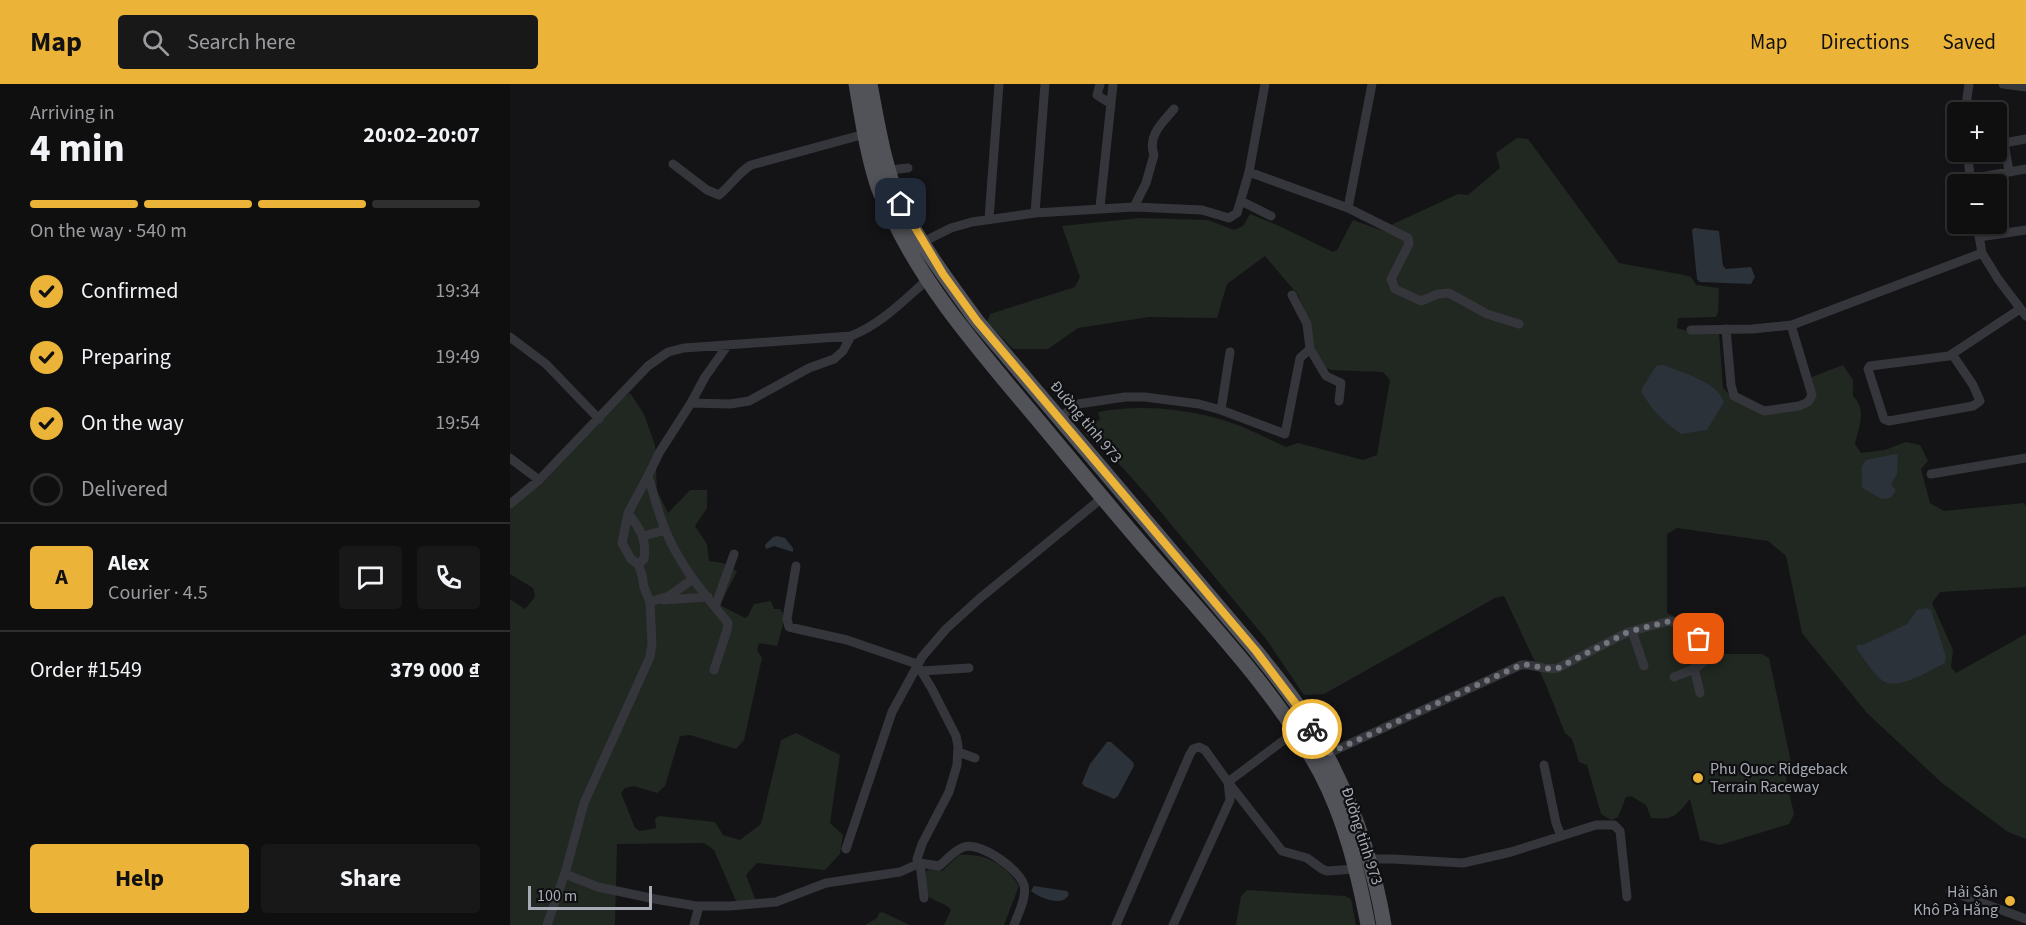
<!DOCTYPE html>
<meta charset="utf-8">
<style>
body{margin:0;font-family:"Source Sans 3",sans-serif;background:#181819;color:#f1f3f6;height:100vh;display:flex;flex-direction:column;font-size:22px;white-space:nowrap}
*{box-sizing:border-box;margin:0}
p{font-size:20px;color:#9b9c9f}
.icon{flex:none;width:33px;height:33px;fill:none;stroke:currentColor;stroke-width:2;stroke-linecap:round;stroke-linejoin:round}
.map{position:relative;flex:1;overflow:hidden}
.details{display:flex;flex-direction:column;background:#0f0f10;width:510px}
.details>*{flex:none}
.buttons{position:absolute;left:1437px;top:18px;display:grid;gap:12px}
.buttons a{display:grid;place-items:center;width:60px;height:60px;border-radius:6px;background:#0f0f10;box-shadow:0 2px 4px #0004,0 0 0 2px #2f2f30;font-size:30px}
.scale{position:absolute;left:18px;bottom:15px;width:124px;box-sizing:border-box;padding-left:6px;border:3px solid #a6abb5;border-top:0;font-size:16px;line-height:21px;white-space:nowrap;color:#a6abb5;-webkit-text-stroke:4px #0f0f11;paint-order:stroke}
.pin{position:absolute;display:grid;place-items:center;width:51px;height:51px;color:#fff;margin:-26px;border-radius:12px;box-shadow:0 3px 9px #0006}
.courier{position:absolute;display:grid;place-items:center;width:60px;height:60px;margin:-30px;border:4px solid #ebb337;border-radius:50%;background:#fff;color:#222;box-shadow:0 2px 8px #0007}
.head em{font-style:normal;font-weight:700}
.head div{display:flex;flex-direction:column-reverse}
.head{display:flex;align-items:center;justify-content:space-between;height:102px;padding:0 30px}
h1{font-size:39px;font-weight:700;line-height:45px}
.bar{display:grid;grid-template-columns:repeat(4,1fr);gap:9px 6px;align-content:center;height:72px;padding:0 30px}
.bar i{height:8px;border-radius:4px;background:#2f2f30}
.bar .selected{background:#ebb337}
.bar p{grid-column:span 4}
.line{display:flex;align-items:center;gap:15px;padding:0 30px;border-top:2px solid #2f2f30}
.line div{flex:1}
.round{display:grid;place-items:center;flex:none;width:63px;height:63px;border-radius:6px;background:#181819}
ol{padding:0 30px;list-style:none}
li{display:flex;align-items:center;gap:18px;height:66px}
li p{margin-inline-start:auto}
li .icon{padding:6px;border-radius:50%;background:#ebb337;color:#111;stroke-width:4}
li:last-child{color:#9b9c9f}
li i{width:33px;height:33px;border:3px solid #2f2f30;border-radius:50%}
.cta{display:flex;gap:12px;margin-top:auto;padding:12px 30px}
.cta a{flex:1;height:69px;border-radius:6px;background:#ebb337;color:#111;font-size:24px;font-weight:700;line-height:69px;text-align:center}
.cta a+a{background:#181819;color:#f1f3f6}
header{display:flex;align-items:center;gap:36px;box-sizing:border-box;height:84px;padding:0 30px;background:#ebb337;color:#111}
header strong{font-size:28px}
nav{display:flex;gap:33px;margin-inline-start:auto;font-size:21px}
.search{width:420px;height:54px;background:#181819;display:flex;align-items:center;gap:15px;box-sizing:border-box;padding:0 21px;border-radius:6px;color:#9b9c9f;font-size:22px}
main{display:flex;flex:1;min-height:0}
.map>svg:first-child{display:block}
.green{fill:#202821}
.water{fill:#2b3239}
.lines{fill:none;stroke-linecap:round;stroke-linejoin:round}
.street{stroke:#35363b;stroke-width:9}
.primary{stroke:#515359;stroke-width:15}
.done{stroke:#73767d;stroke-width:6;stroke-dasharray:0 10.8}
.route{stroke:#ebb337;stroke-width:8}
.poi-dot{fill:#ebb337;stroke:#0f0f11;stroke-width:2}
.labels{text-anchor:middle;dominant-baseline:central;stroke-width:4.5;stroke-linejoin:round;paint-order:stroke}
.street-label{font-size:16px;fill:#a6abb5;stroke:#0f0f11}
.poi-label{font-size:16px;fill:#a6abb5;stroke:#0f0f11;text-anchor:start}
</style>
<header>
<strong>Map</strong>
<div class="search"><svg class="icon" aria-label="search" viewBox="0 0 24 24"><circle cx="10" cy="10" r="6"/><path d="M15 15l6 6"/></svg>Search here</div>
<nav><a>Map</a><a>Directions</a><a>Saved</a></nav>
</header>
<main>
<section class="details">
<div class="head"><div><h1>4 min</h1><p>Arriving in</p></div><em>20:02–20:07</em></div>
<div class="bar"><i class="selected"></i><i class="selected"></i><i class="selected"></i><i></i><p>On the way · 540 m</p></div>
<ol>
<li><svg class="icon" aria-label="check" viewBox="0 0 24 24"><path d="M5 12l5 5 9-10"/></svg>Confirmed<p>19:34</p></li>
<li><svg class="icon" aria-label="check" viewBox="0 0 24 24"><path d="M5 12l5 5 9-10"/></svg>Preparing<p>19:49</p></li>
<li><svg class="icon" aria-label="check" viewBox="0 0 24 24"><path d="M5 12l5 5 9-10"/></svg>On the way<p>19:54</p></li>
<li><i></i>Delivered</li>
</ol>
<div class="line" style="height:108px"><b class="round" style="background:#ebb337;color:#111">A</b><div><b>Alex</b><p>Courier · 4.5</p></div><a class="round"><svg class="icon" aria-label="chat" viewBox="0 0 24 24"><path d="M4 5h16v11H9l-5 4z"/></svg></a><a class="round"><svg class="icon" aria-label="phone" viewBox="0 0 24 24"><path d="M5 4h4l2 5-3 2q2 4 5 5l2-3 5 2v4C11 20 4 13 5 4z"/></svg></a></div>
<div class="line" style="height:78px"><div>Order #1549</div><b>379 000 ₫</b></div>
<div class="cta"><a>Help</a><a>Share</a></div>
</section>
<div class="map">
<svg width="1516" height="841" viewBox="0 0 1516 841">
<rect width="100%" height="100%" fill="#141416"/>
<path class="green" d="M1007,54L1018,55L1109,179L1174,191L1181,193L1186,201L1209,204L1208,228L1206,233L1168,234L1167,244L1180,248L1209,249L1213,304C1243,334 1258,326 1297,323L1302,293L1333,281L1343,296V312C1357,326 1349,342 1345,360L1351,369L1375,366L1396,358L1410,361L1418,377L1411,385L1420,419L1434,427L1514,419L1516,423V503L1430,508L1422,519L1443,566L1441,583L1446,589L1516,550V755L1498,748L1432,699L1357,629L1292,549L1276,472L1258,457L1167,444L1157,450V529L1198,548L1214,570H1252L1259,574L1282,683L1276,694L1284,730L1279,740L1210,761L1190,756L1180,715C1166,732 1164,736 1141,734L1136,721L1121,712L1116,713L1108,733L1101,736L1091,730L1077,681L1069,678L1062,655L1055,649L1036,601L994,512L985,514L814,610L794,611L756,555L636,410L612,383L575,350L574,341L590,336L588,328C630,320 675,324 716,337C736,343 756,354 776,363L788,359L853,376L867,371L880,296L873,288L821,286L812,282L800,252V239L788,211L755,172L717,200L707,234L639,233L568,244L538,265H503L477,238L480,230L565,203L570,193L552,142L630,134L698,136L724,146L733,142L740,130L767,141L823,168L827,166L843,136L876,148L881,141L948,110L958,111L990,84L986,69Z
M120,309L134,330L145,361L147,407L158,429L180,406H197V424L185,442L197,460L199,477L213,479L227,487L210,521L235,534L238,532L244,520L261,517L264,525H270L275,533L267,562L249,559L247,566L252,574L234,656L226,665L180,651L170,652L155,702L147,709L124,702L115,704L111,709L125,744L130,747L146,744L145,735L149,732L205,738L213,751L230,756L251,740L271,656L286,649L330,671L320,739L333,751L330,770L315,786L247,779L236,791L246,817H226L204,766L194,759L107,760L105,841H0V515L15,525L25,513L23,504L0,490V424L115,312Z
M449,771C474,769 495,779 509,802L494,841H434L441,826C435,818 423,818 416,810V788L420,784L432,787Z
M737,806L835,812L841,815L846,841H726L731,812Z
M372,828L400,841H355L367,834L369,829Z"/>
<path class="water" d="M1184,144L1209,147L1213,182L1216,185L1241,183L1245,193L1241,200L1190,198L1187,195L1182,146Z
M1153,281C1171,288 1208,298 1214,318L1197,346L1171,350C1155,339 1139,324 1131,306L1146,282Z
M1386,370L1388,371L1387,390L1381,400L1386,406L1381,414L1372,415L1352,404V382L1356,376Z
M267,452L275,454L283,464V468L264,462L256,465L255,461L263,453Z
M1416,524L1421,526L1436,573L1435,579C1420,586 1389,607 1373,597C1364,591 1353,573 1346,564L1348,560L1353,561L1397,540L1407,526Z
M597,658H601L623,678L624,682L608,712L604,715L574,702L572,699L580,680Z
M524,802L557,807L559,810C553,824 530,814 521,807Z"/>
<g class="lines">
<path class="street" d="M590,0L587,11L601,20
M1493,0L1516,3
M1455,28L1459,0
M1457,68L1461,98
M163,80L197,106L209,111C220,102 229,88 241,81L355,50
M380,86L398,84
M1499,87L1494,59L1516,55
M739,88L838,124L862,0
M1460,95L1516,85
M731,117L761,132
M590,123L603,0
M624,123L636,99L644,71C637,52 652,39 664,25
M838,124L898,154L899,160L881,195L885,205L911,217L928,210L939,209L977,230L1009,240
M525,129L535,0
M479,135L489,0
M1467,140L1472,169L1488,195L1516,232
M1469,153L1516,146
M413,158L441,144L462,138L525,129L624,123L692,126L719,134L727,129L739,88L755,0
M782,211L797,240L800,265L816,292L831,299L829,317
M1216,245L1221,301L1224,312L1254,327L1289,322L1298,318L1302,311L1281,241
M1181,246L1242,245L1282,241L1472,169
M0,253L36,280L89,335
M1442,270L1463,301L1470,317L1463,322L1379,337L1374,335L1358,285L1360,282L1439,272L1510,225
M181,319L220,320L239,317L299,284L324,275L333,267L341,252
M711,326L720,268
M548,335L568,320L615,313H635L689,320L711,326L775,350L790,274L800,265
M0,374L29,396
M1421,390L1516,374
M0,420L29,396L138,282L158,268L174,264L341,252C371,240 393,217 417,196
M118,429C130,445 137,455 134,475L128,481
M134,452L155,446
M286,482L277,535L279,543L337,556L407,580L422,605L446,652L448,662L447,681L439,708L412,760L407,775L410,779L414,814
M153,516L198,513
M140,518L159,512L183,495
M205,523L224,470
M1122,547L1134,582
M1184,584L1190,609
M204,586L217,546L218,539C195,511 171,483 157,450C149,432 144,411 138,392L149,369L181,319L195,293L217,262
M412,587L459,584
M786,647L718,698L772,767L797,774L812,785L817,787L846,785
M448,668L465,674
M817,670L1011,581C1024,579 1032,587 1048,584L1118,548L1160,537L1169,540L1176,548L1192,557L1199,569C1195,583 1176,588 1164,593
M1034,681L1046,739L1051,752
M336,765L382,628L412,573L436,545L469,515L592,414
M858,775H883L953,779L1001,768L1086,741H1104L1110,747L1117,813
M55,790L88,803L145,815L186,822H220L266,818L316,799L390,788L410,779L429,782C437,776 444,766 454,763C471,758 509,785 514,801C517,813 508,830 504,841
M1440,807L1516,835
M37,841L56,786L74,719L140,573L142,560L140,518L134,503L132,491L128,480L121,475L112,459L118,429L138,392
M184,841L189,822
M606,841L680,670L683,665L689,663L695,666L718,698L720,716L663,841"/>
<path class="primary" d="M346,0C352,34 357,70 368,103C372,114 378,125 383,135C413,198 457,251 501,304C551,363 599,423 650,481C707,547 768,611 810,688C835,735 848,789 858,841
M360,0C367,36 375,88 391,121C412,163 440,200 467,237L746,567C761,586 777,605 790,625C832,691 861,764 874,841"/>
</g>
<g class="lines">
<path class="done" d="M802,645L817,670L1011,581C1023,579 1033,587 1048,584L1118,548L1160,537L1169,540L1176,548L1189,555"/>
<path class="route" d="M391,120L433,190L467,237L746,567L789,624L802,645"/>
</g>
<g class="poi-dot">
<circle cx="1188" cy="694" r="6"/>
<circle cx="1500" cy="817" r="6"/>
</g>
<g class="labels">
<g class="street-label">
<text transform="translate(576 338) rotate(50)">Đường tỉnh 973</text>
<text transform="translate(852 752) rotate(72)">Đường tỉnh 973</text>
</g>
<g class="poi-label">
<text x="1200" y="685">Phu Quoc Ridgeback<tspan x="1200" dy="18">Terrain Raceway</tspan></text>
<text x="1488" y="808" text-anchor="end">Hải Sản<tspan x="1488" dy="18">Khô Pà Hằng</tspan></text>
</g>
</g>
</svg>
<div class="buttons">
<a>+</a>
<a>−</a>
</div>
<div class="scale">100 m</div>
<div class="pin" style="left:1189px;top:555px;background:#ea580c"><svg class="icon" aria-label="bag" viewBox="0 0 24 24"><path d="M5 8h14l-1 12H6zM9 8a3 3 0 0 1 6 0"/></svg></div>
<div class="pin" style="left:391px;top:120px;background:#1f2937"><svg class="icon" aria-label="home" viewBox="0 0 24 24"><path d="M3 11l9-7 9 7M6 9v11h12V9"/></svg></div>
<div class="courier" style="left:802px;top:645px"><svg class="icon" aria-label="bike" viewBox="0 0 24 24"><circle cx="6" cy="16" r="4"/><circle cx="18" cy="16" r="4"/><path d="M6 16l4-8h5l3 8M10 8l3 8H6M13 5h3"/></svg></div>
</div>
</main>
